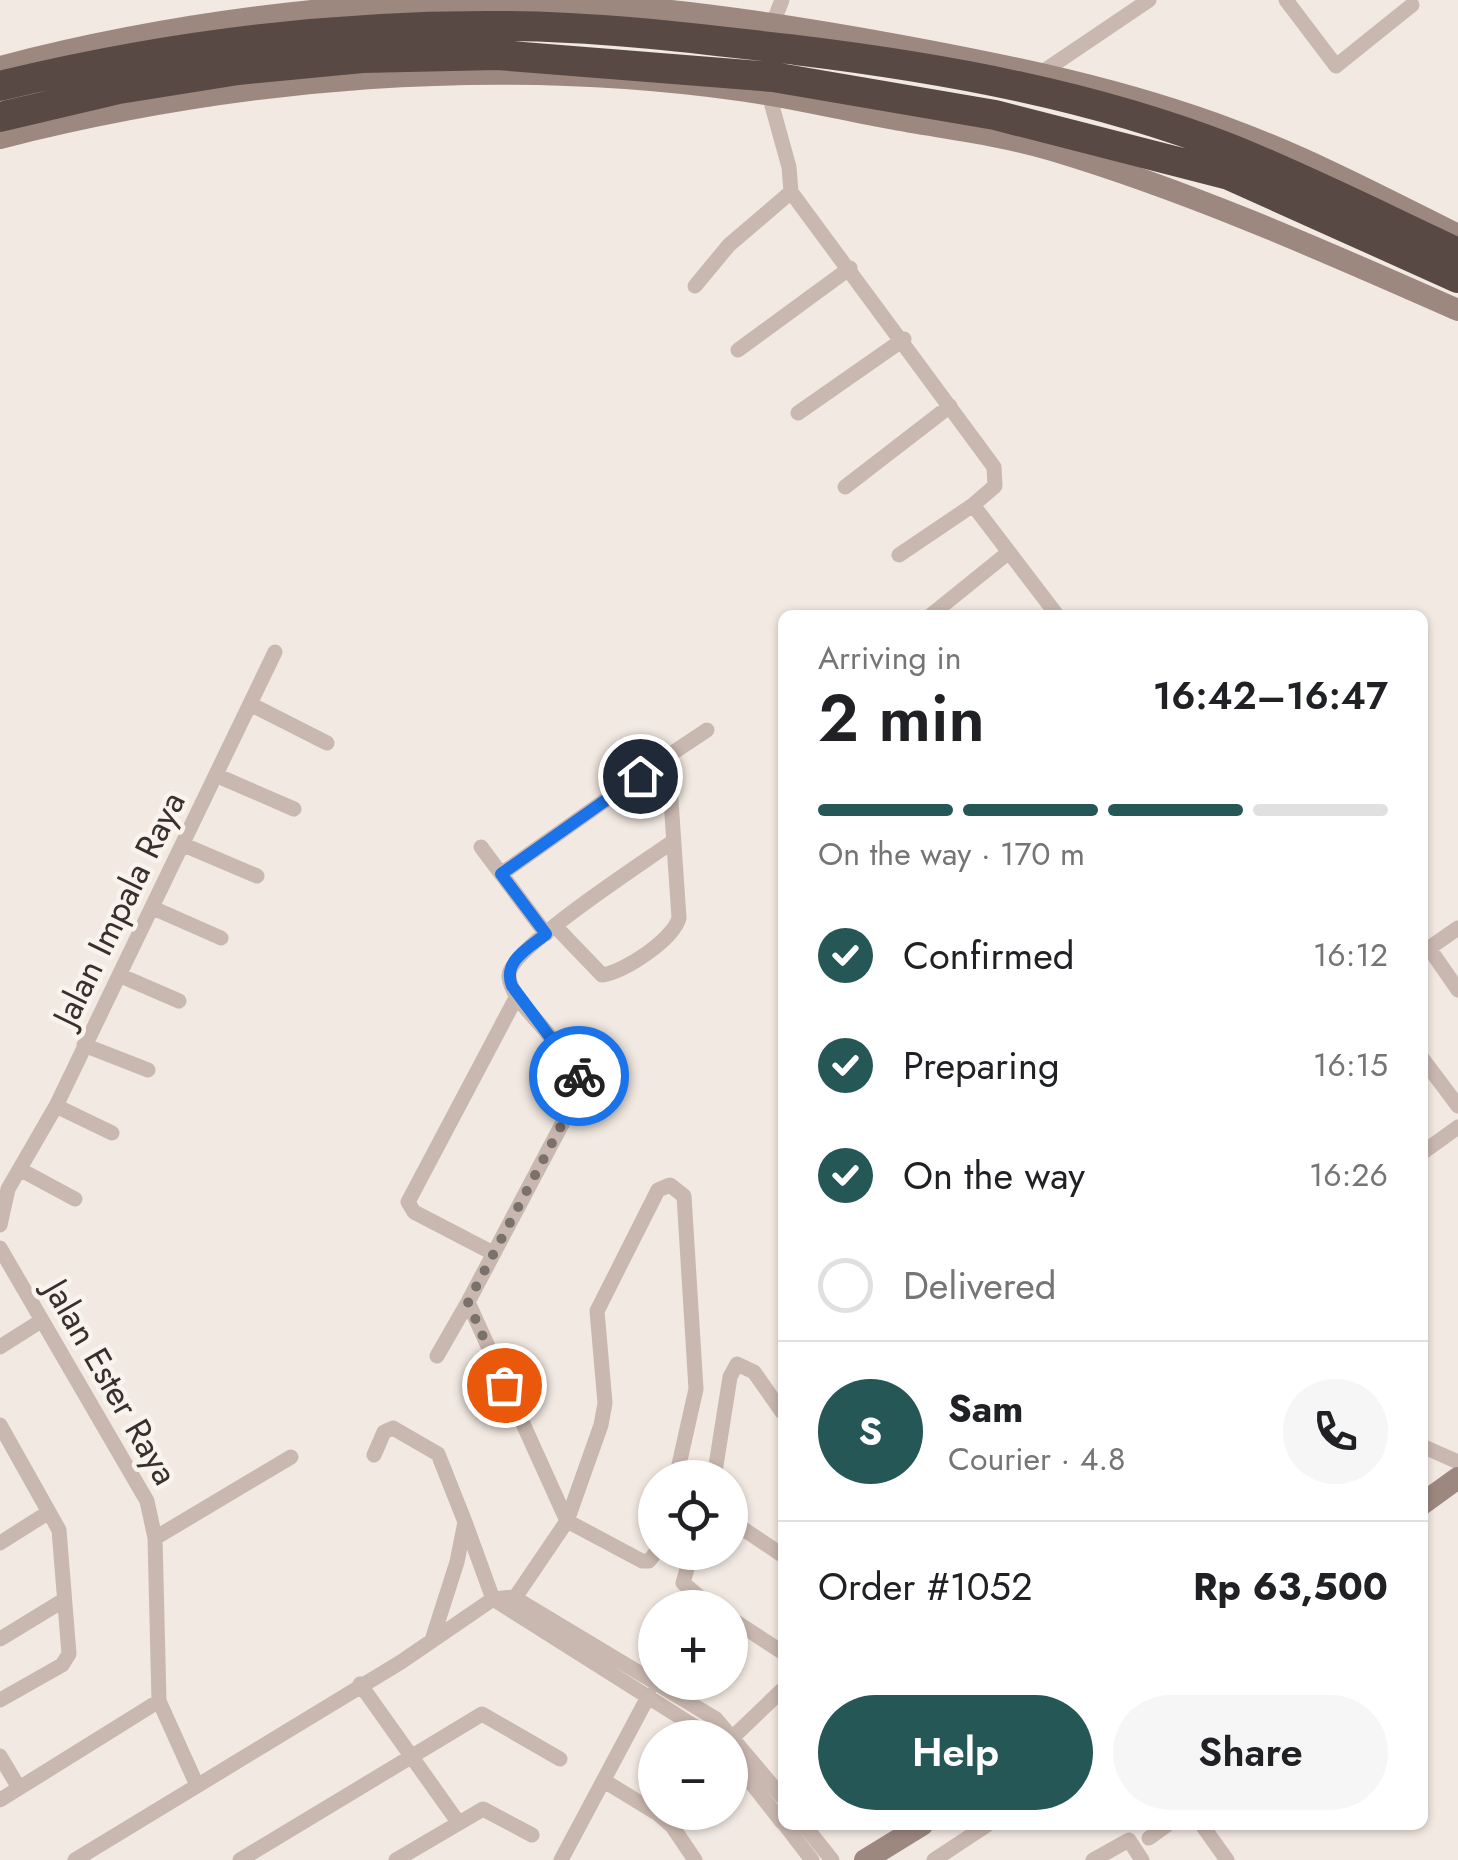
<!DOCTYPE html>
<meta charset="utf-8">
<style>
body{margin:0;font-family:Jost,sans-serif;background:#f6f6f6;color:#202124;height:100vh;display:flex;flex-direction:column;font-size:38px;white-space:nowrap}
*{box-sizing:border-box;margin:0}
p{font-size:32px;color:#757577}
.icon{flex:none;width:55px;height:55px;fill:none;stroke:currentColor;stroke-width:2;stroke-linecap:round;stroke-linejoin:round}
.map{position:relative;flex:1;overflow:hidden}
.sheet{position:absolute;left:778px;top:610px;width:650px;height:1220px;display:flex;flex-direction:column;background:#fff;border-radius:15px;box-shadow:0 2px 8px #0004}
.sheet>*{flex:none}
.buttons{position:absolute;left:638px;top:1460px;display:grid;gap:20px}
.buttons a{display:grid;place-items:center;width:110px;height:110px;border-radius:50%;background:#fff;box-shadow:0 2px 8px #0004;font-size:50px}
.pin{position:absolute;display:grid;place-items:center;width:85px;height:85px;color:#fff;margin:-42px;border:5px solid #fff;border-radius:50%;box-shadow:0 2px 10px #0007}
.courier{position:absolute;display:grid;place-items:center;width:100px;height:100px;margin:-50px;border:8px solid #1a73e8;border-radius:50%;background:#fff;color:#222;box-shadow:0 2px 12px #0007}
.summary em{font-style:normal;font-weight:600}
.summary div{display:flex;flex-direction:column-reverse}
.summary{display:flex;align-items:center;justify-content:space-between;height:170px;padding:0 40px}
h1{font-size:65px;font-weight:600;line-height:75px}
.bar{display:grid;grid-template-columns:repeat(4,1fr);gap:15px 10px;align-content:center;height:120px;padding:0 40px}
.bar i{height:12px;border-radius:8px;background:#e0e0e0}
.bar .active{background:#255756}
.bar p{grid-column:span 4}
.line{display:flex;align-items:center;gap:25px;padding:0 40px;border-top:2px solid #e0e0e0}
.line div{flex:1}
.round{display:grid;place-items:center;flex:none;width:105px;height:105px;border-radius:52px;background:#f6f6f6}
ol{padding:0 40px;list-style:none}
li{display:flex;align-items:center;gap:30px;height:110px}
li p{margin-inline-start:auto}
li .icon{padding:10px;border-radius:50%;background:#255756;color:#fff;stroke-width:4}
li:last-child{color:#757577}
li i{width:55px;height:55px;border:5px solid #e0e0e0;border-radius:50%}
.primary-button{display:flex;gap:20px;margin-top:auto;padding:20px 40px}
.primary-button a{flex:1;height:115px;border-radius:60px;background:#255756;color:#fff;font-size:40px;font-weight:600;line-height:115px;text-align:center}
.primary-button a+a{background:#f6f6f6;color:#202124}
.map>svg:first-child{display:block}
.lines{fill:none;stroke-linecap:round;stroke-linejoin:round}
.street{stroke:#c9b8af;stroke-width:15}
.secondary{stroke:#9d8880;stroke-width:22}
.highway{stroke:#594944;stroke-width:30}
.done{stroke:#7a706c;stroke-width:10;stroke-dasharray:0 18}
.route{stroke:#1a73e8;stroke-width:12}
.labels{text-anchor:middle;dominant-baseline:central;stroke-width:9;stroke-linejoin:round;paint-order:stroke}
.street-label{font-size:35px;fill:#392f2c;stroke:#f9f3ee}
</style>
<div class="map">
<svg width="1458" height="1860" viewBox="0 0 1458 1860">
<rect width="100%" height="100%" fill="#f2e9e2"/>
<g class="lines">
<path class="street" d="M1286,0L1336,66L1412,5
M773,23L782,0
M1041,73L1149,0
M769,95L789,167L791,192
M695,286L729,245L791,192L994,467L995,486L973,505L1057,615
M738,350L850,268
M798,413L904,339
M845,487L950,406
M899,555L973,505
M931,615L1009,552
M250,704L327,743
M668,756L707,730
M218,776L294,809
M184,845L257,876
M481,847L546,934
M501,874L668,756L679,918C673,940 624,972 602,975L555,926
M153,908L221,938
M1429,948L1458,990
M1422,953L1458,928
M119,975L179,1001
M84,1045L148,1070
M1422,1058L1458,1106
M56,1106L112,1133
M1422,1153L1458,1127
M21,1170L75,1199
M0,1225L8,1189L56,1106L275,652
M0,1248L147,1501L155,1538L159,1701L196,1783
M491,1252L414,1212L408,1202L517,996
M0,1347L41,1321
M437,1356L468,1302
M0,1425L59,1530L69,1654L62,1665L0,1700
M1422,1446L1458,1462
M374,1455L384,1432L393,1428L438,1454L465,1522L457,1562L432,1640
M714,1478L730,1377L737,1364L754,1372L782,1412
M730,1520L782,1555
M465,1522L493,1599L713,1738
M155,1538L291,1457
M0,1543L49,1512
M656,1552L649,1561H642L567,1521L468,1302L579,1092C581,1067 563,1052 548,1034C536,1018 511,997 509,977C505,951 646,861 672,842
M692,1552L683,1583L713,1608
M510,1605L567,1521L601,1425L605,1403L597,1311L658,1190L670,1185L684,1196L696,1389L676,1478
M730,1618L782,1652
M0,1639L64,1600
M360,1684L458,1822
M730,1740L782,1690
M0,1756L19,1788
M730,1756L782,1822
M606,1782L655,1812
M0,1800L159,1701
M656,1812L672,1826L695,1860
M785,1825L812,1860
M804,1825L832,1860
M1202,1825L1227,1860
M1149,1838L1167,1825
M75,1860L401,1662L493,1599L513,1597L716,1719L782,1797
M240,1860L482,1714L560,1759
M396,1860L483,1809L532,1835
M561,1860L649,1695
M934,1860L987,1825
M1093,1860L1129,1840L1142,1860"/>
<path class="secondary" d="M0,67C164,24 345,0 515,1C644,3 771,22 897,45C1011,66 1123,89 1232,130C1310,159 1384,198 1458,235
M0,138C239,77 495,56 740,90C790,97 839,109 889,118C942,128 999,134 1052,150C1192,192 1324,251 1458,310
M1422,1504L1458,1478
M865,1860L922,1825"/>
<path class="highway" d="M0,86C160,47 322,26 487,26C589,25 695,38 796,50C944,68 1092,95 1231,149C1308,180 1383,218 1458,253
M0,117L119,89L238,70L362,58L497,55L773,77L995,115L1229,175L1458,278"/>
</g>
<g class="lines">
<path class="done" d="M504,1385L468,1302L579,1092V1076"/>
<path class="route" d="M579,1076L512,986C502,961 529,948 546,934L501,874L640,776"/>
</g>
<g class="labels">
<g class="street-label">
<text transform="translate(119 909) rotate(-64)">Jalan Impala Raya</text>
<text transform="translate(111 1382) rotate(60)">Jalan Ester Raya</text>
</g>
</g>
</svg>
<div class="buttons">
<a><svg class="icon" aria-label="locate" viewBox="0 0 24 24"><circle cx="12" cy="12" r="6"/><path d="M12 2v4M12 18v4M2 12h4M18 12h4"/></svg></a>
<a>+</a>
<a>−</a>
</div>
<div class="pin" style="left:504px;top:1385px;background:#ea580c"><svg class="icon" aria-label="bag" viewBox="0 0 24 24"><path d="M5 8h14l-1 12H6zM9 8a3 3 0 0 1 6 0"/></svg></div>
<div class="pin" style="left:640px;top:776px;background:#1f2937"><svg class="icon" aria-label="home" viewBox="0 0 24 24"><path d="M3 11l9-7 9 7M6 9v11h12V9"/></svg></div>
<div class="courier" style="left:579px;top:1076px"><svg class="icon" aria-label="bike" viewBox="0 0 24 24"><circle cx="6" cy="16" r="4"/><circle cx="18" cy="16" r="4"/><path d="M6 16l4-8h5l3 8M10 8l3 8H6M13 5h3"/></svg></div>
<section class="sheet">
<div class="summary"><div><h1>2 min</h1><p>Arriving in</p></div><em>16:42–16:47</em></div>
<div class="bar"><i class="active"></i><i class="active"></i><i class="active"></i><i></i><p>On the way · 170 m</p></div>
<ol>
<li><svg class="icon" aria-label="check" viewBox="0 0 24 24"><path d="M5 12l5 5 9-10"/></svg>Confirmed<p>16:12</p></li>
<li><svg class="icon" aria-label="check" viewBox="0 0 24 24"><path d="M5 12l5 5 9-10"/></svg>Preparing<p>16:15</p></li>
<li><svg class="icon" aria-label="check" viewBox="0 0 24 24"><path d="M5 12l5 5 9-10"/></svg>On the way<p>16:26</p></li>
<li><i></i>Delivered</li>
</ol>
<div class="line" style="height:180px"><b class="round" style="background:#255756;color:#fff">S</b><div><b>Sam</b><p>Courier · 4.8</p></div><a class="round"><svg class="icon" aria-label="phone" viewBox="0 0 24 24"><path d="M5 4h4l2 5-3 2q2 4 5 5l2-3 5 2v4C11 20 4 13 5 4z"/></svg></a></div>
<div class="line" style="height:130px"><div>Order #1052</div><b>Rp 63,500</b></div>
<div class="primary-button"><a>Help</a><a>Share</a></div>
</section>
</div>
